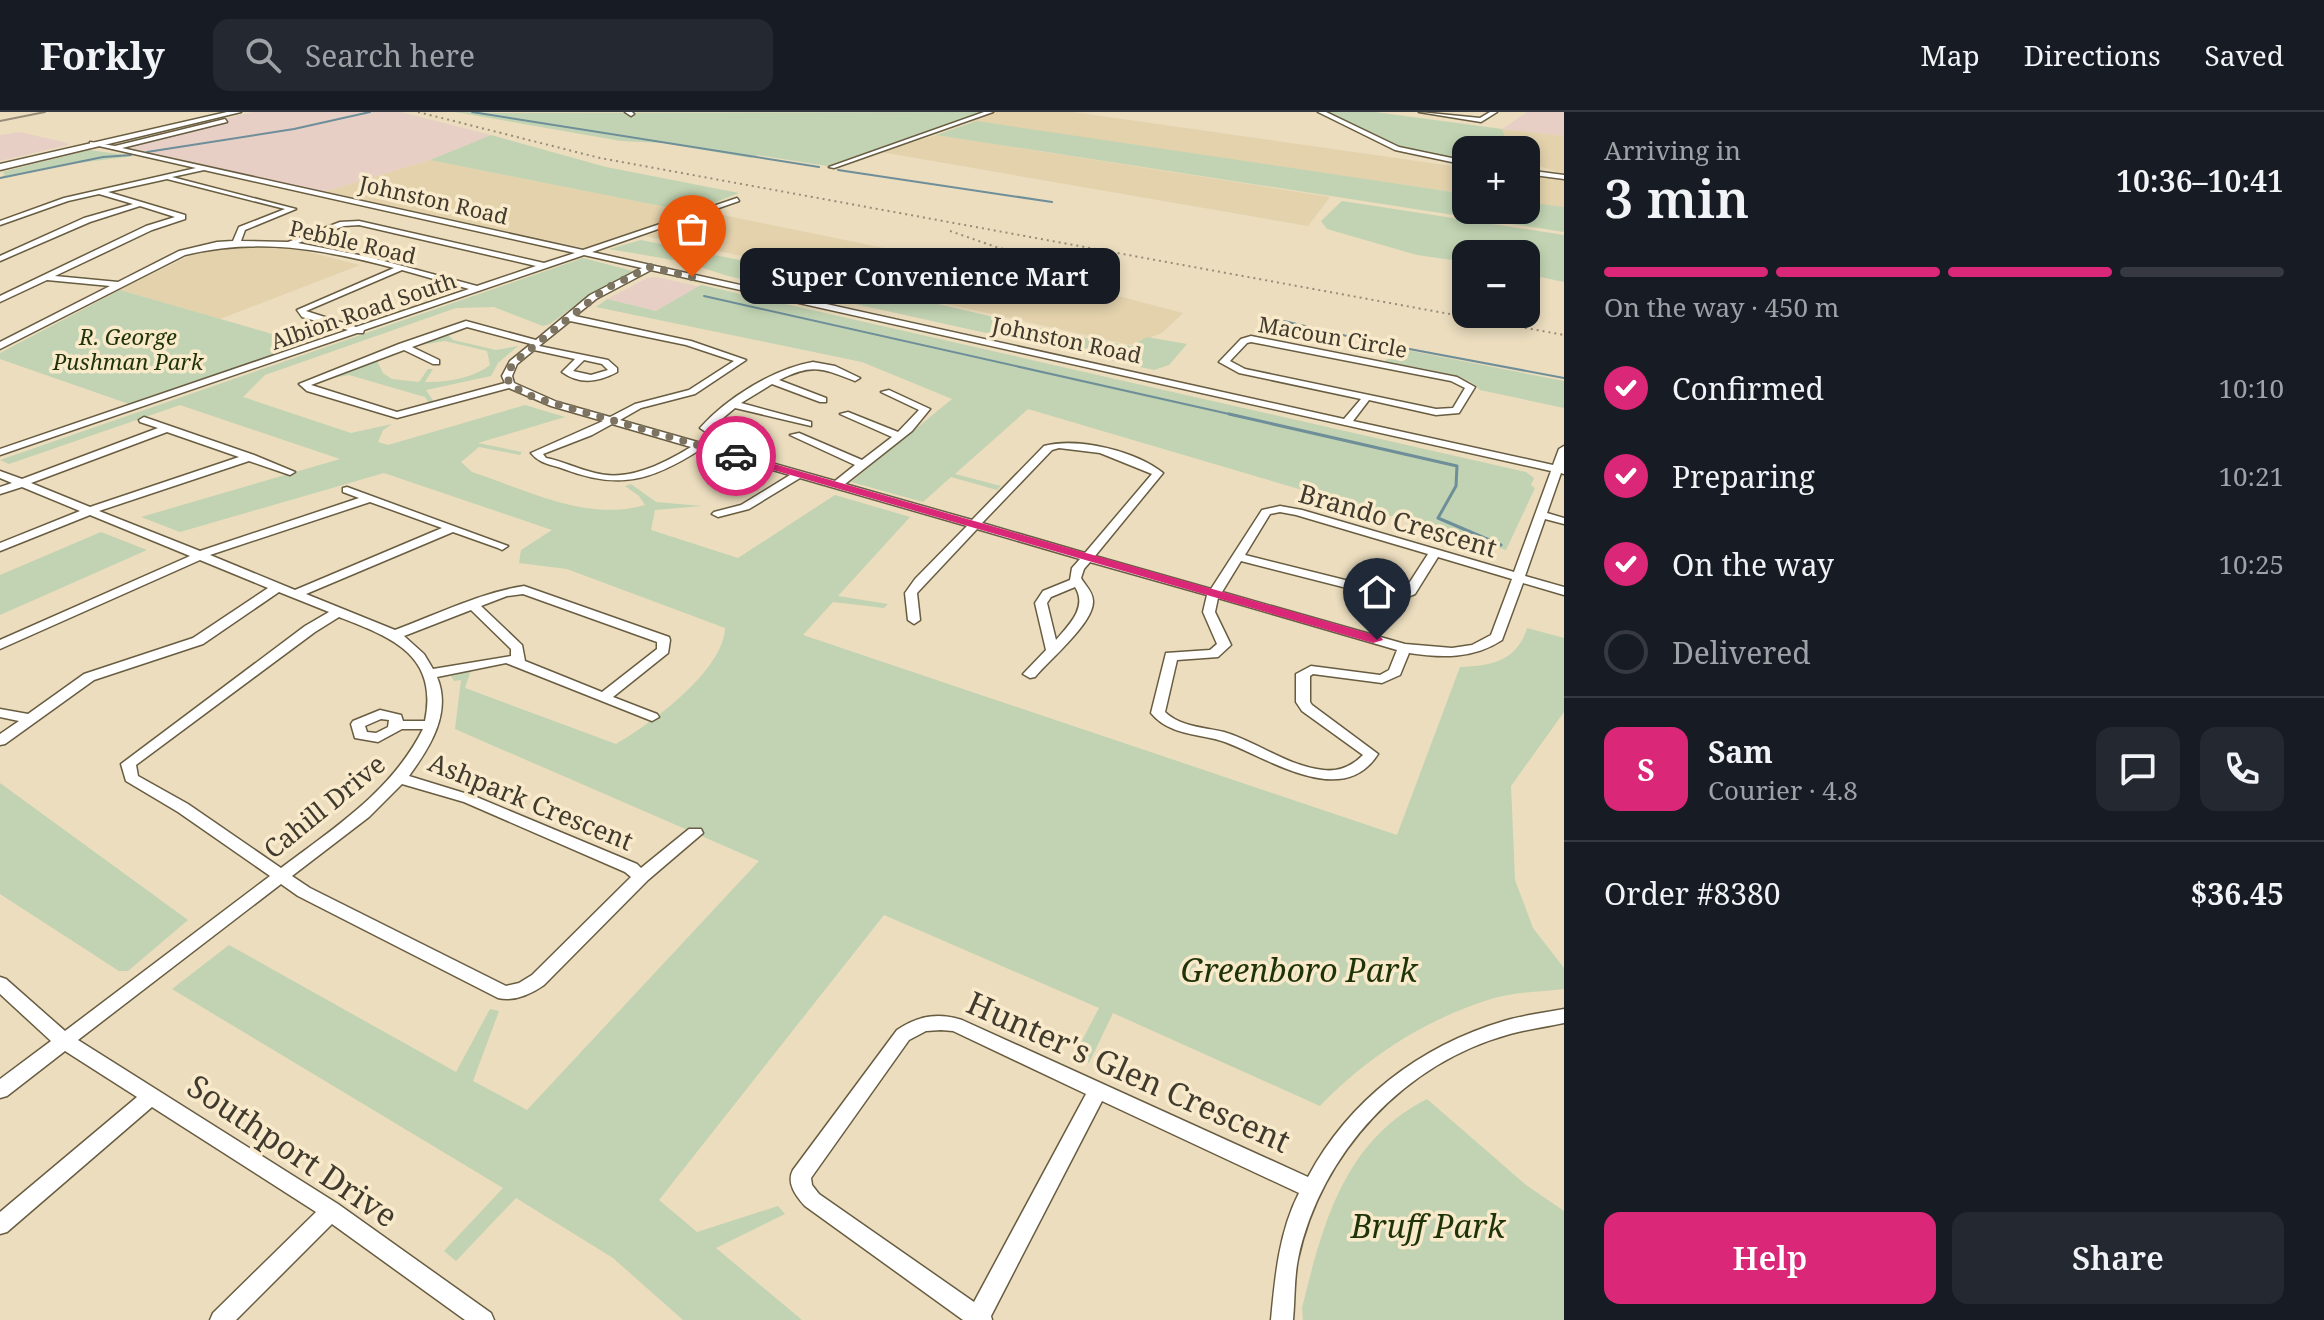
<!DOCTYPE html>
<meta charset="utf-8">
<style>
body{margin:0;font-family:"Noto Serif",serif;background:#242831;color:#f1f3f6;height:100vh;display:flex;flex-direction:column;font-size:30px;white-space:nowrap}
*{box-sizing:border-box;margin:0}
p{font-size:26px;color:#9ea1a6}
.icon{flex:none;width:44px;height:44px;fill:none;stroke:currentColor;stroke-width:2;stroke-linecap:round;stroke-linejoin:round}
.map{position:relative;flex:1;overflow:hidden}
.details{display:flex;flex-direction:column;background:#171b24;width:760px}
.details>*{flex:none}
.buttons{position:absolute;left:1452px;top:24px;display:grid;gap:16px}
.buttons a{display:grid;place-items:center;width:88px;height:88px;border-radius:16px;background:#171b24;box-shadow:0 4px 12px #0003;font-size:40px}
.pin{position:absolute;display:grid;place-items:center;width:68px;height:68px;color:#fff;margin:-82px -34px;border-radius:50% 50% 50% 0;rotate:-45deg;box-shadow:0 0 8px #0007}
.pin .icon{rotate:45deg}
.courier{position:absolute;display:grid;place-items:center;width:80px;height:80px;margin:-40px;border:6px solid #db2777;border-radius:50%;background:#fff;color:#222;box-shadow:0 2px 10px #0007}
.bubble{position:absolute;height:56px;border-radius:16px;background:#171b24;box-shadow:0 4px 12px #0003;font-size:26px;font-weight:600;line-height:56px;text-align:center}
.head em{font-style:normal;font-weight:600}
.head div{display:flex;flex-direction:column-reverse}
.head{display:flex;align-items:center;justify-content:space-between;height:136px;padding:0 40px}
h1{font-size:52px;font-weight:600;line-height:60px}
.bar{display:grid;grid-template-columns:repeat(4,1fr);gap:12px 8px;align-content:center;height:96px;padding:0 40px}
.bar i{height:10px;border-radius:6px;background:#363941}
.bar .active{background:#db2777}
.bar p{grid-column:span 4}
.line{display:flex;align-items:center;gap:20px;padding:0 40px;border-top:2px solid #363941}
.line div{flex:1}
.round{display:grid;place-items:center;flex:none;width:84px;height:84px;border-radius:16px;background:#242831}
ol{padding:0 40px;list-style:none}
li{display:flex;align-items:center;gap:24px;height:88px}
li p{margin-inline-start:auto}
li .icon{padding:8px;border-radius:50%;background:#db2777;color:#fff;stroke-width:4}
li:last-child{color:#9ea1a6}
li i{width:44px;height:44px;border:4px solid #363941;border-radius:50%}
.cta{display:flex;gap:16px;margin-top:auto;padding:16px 40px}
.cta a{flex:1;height:92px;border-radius:16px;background:#db2777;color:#fff;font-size:32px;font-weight:600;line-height:92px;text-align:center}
.cta a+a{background:#242831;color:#f1f3f6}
header{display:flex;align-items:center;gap:48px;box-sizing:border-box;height:112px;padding:0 40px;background:#171b24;border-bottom:2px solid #363941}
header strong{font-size:38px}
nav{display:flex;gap:44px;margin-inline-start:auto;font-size:28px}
.search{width:560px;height:72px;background:#242831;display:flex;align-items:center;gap:20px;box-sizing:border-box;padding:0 28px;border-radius:16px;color:#9ea1a6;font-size:30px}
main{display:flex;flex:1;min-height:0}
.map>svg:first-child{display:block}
.commercial{fill:#e7cfc6}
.built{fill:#e3d2ac}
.green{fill:#c1d3b2}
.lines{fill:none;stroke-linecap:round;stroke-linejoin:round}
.stream-far1{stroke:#6e8e99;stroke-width:2}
.stream{stroke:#6e8e99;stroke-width:3}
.minor-casing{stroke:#685c41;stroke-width:3}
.major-casing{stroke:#685c41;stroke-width:3}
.minor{fill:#fff;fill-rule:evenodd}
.major{fill:#fff;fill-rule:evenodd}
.tram{stroke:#968c77;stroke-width:2}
.rail{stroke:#968c77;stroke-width:2;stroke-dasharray:2 4;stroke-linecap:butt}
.route{fill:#db2777}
.done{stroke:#7c7461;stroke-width:8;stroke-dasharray:0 14.4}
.labels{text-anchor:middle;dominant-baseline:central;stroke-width:7;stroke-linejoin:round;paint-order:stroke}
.far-street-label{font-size:22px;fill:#413b2f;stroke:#f8eacb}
.far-park-label{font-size:22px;font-style:italic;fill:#1f3308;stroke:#f8eacb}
.street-label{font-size:26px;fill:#413b2f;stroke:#f8eacb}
.near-park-label{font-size:32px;font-style:italic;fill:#1f3308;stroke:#f8eacb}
.near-street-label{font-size:32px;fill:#413b2f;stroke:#f8eacb}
</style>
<header>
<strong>Forkly</strong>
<div class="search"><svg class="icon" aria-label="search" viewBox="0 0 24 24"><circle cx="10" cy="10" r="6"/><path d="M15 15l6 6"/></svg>Search here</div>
<nav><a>Map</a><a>Directions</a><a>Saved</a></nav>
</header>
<main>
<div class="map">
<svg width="1564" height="1208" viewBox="0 0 1564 1208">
<rect width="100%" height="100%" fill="#ebddbe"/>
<path class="commercial" d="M252,0H401L491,23L430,48L324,80L118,33Z
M1527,0H1564V24L1502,17Z
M20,20L67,31L68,33L0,49V23Z
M656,165L701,175L656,199L607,187L647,166Z"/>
<path class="built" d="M994,0H1073L1466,56V82L968,9Z
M1502,17L1564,24V62L1526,50V38H1511Z
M937,23L1330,85L1308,114L881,40Z
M430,48L691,100L589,137L324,80Z
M1526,64L1564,69V97L1526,91Z
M713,101L1118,184L1183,201L1162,221L1130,233L866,174L859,168L645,124Z
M260,133L289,135L360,153L220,207L120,178L199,139Z"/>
<path class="green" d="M455,0L497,1L985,0L827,54L758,43L751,46L663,31L621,29Z
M1328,0H1375L1502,17L1511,38H1466V49L1398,34Z
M976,9L1466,82V98H1526V90L1564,95V120L936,23Z
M491,23L606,55L739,81L691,100L430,48Z
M89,38L134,44L62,53L0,67L5,62L2,60Z
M1342,89L1564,123V170L1526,162V142H1466V150L1417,143L1327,117L1321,109Z
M641,128L842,169L1064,222L1131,234L1147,225L1187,232L1169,253L1154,258L728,164L685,150L609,137Z
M583,146L633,159L590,182L550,212L543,214L494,195L456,196L265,263L243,285L351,321L392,312L383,318L378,330L388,333L525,293L565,305L478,331L522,340L520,343L479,335L461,350L472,360C527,378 586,410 645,393L639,384L625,374L631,372L656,390L702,394L655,398L651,418L738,446L835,383L910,405L838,484L888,492L884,496L833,490L803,523L1397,723L1460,555C1492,554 1517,549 1527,516L1564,526V600L1511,674L1515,768L1533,816L1564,856V877C1540,880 1513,880 1491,887C1426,907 1367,945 1320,994L1113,901L1089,951L1074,944L1099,896L884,803L659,1088L697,1120L778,1094L785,1102L716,1136L802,1208H683L613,1146L516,1086L456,1149L444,1139L503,1076L172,877L229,833L456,960L490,897L499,899L473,969L527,998L759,749L455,617L461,568L454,569L451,564L471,558L465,576L616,632C651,612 724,558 725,516L567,457L519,451L521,438L552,418L384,361L180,420L141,405L340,347L180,293L9,352L0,348Z
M701,173L1526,360L1534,366L1531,373L1535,376L1506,438L1028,297L955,362L1001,374L997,378L951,365L923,390L851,370L952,287L862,250L596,195L607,187L656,199Z
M120,178L307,232L129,292L0,247V241Z
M448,223L453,228L496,238L518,234L498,251L491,264L426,278L434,290L429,291L425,285L349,263L324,268L377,249L383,261L392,267L419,270L428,257H433L425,270C446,271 473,266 490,253L487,239L445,229L421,233Z
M1396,236L1564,269V296L1480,278C1469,260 1407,255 1385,250Z
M101,420L147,438L0,503V463Z
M0,671L188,808L128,859H119L0,782Z
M1427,987L1526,1073L1564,1099V1208H1303L1302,1196C1323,1112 1344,1029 1427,987Z"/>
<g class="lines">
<path class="stream-far1" d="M472,0L819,55
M147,40L294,17L370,0
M838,58L1052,90
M0,66L103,45L131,43
M704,184L1238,304
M1284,209L1372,230L1564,266"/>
<path class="stream" d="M1229,302L1457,354L1456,374L1438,406L1501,433"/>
<g class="minor-casing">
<path id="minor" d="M625,0H632L634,2L631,4Z
M984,0H993L834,56L829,55Z
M1318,0H1326L1399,35L1466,49V53L1395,38Z
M1419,0L1480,6L1490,0H1497L1481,10Z
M225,7L227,10L122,36L583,138L737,86L739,89L592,140L1344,307L1361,287L1239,261L1219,250L1241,227L1251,224L1457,265L1475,275L1459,301L1436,303L1369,288L1353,309L1553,353L1559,337L1564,334V362L1561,361L1547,401L1564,406V412L1545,407L1525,464L1564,475V483L1523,471L1502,528C1473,547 1442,546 1409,541L1400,563L1382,571L1313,562L1310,564V590L1312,593L1378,642C1343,698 1268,646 1225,630C1199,621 1170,624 1151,601L1166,541L1210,538L1217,532L1203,500L1207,483L1090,450L1084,457L1081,466C1085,473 1093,480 1093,489C1094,511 1049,548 1035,565L1030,566L1023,562L1046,538L1035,491L1043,479L1070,468L1072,456L1080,447L977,417L917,481L920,508L914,512L908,508L905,481L915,467L967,414L800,366L749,397L718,405L712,402L714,400L741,393L790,363L701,337C651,369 619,378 564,357C550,352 540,352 531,341L603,309L551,294L509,276L397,306L307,279L299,272L399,232L466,209L536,228L590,183L642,156L584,143L364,218L363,221H357L0,343V337L348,218L302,205L297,198L394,156C322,137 258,125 185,143L0,237V230L110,174L47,168L0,190V184L146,114L175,105L140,94L90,110L0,149V144L84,106L133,92L99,82L68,89L0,113V109L64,86L196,56L90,32V30L115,34ZM204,58L575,141L544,151L359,109L340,110L288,130L241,129L245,118L296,97L172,65ZM167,67L285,97L239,115L233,129L217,130L179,139L118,170L55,164L152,118L185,107V103L108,80ZM359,113L536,154L477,174L369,145L298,131L344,114ZM402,158L469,177L356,215L306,199ZM651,158L1551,359L1514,460L1302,398L1280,394L1262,398L1211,477L1095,444L1163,361C1136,339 1078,325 1044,334L972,408L845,372L912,319L930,297L889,278L881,280L919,298L898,320L848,300L840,302L892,325L862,348L799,321L790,323L855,353L835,369L620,308L641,296L695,282L746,248L691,229L575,204L596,187ZM570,209L686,233L734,249L689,278L635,292L610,305L557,290L514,271L512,264L517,252L534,238L575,247L562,260C580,273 599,270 617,260V256L608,248L539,234ZM467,215L531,232L510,249L502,264L505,271L397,300L311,273L404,238L433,252H439V248L412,235ZM1251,230L1451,269L1465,276L1453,296L1436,297L1245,257L1230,249L1247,231ZM584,248L602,252L608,258L591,263L573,259ZM612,312L691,335C663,352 628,370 595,361C578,357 562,349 546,346L543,342L592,323ZM1059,336L1100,341L1152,362L1085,441L982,411L1052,338ZM1280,400L1296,403L1428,442L1406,476L1397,481L1245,443L1270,402ZM1438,445L1512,467L1491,523L1472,533L1452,536L1405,532L1222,480L1241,449L1398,489L1415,482ZM1075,475C1088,495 1069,513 1056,528L1047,491L1051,485ZM1218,486L1397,538L1389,558L1380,563L1311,554L1296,562V590L1302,599L1363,643C1352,654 1339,660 1323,658C1288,654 1257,630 1224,620C1203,615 1181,615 1165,600L1177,548L1218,545L1231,533L1215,500Z
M1526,58L1564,63V67L1526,62Z
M813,250L835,254L860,266L855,269C822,256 812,251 779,268L826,286V290H820L772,272L741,291L811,310V314L735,296L711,316L730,327L763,336L764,338L759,341L722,331L700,316C727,286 773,257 813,250Z
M144,305L254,343L295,360L290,363L249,349L99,399L200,439L359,386L343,380V376L347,375L508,434L502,438L498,436L453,420L306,482L395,518C438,502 479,481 524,474L669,525L670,528L668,541L613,585L657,602L659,605L652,609L506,551L437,565C452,601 430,635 409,664L474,684L637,752L641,756L689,717H701L703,721L648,768L544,873C531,882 514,890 498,886L298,784L281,772L78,928L338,1092L491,1201L494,1208H465L332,1112L236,1208H210L213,1201L316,1100L152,995L7,1120L0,1122V1100L137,985L65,939L7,984L0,986V967L51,929L0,882V865L6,867L65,919L270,764L178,700L126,669L121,652L305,514L329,500L279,480L203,532L94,568L5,632L0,633V622L19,609L0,605V597L28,602L84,562L193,526L268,476L200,448L0,537V528L190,444L90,403L0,439V431L80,399L22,375L0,382V375L12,371L0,366V359L22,367L158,316L140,310L139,308ZM167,320L239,345L90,395L31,371ZM370,390L442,416L295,478L210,443ZM523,482L657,530V537L602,580L525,549L522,533L481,494L507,484ZM471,498L511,537V544L433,557L424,542L404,524ZM339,505C390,525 439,542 425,609H403L401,603L380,598L353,609L351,612L355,626L378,630L402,617H423C392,679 334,716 281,756L188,692L138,664L136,653L315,520ZM381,607L389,608L388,615L376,621L367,620L365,614ZM402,672L464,690L625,760L631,765L532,863L519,871L506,874L310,776L292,764L369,705Z
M1564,897V911C1546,915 1528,917 1510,922C1404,951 1321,1041 1298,1147C1294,1166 1295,1188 1293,1208H1271C1275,1165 1279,1120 1299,1081L1102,989L991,1204L992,1208H963L805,1094C796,1084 786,1071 793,1058L897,918C918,904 938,900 962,908L1308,1065C1349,988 1420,934 1504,909C1523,903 1544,901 1564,897ZM941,918L953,919L1086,982L974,1190L819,1082L812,1073L811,1066L909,928L926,919Z"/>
</g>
<g class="major-casing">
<path id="major" d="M227,0H241L0,58V52Z"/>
</g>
<use href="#minor" class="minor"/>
<use href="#major" class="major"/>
<path class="tram" d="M0,9L45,0"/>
<path class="rail" d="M418,0L600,46L1564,223
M950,119L999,136L1116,158"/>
</g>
<path class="route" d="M736,341L1381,525L1383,528L1373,531L732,346Z"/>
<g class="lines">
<path class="done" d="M692,165L650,155L605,177L513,251L507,264L510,273L535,286L736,344"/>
</g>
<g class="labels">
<g class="far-street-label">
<text transform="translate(434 87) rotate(13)">Johnston Road</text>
<text transform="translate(353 129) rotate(13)">Pebble Road</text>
<text transform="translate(363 198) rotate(-19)">Albion Road South</text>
<text transform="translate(1333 224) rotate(10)">Macoun Circle</text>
<text transform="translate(1067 227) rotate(12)">Johnston Road</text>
</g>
<g class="far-park-label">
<text x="128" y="224">R. George<tspan x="128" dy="25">Pushman Park</tspan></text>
</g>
<g class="street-label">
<text transform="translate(1398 408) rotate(16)">Brando Crescent</text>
<text transform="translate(531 689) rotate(22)">Ashpark Crescent</text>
<text transform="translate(324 694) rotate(-39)">Cahill Drive</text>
</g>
<g class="near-park-label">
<text x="1299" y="857">Greenboro Park</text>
<text x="1428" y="1113">Bruff Park</text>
</g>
<g class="near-street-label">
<text transform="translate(1129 959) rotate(24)">Hunter's Glen Crescent</text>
<text transform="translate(293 1038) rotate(34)">Southport Drive</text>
</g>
</g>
</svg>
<div class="buttons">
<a>+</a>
<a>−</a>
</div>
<div class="pin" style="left:692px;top:165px;background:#ea580c"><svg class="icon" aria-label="bag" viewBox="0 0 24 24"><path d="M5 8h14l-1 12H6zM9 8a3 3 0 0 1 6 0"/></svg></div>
<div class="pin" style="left:1377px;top:528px;background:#1f2937"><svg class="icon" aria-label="home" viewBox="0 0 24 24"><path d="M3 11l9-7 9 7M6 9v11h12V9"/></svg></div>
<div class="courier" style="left:736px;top:344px"><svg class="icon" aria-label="car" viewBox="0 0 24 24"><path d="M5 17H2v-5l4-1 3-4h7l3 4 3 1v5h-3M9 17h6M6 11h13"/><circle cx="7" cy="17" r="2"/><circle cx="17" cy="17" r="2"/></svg></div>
<div class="bubble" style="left:740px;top:136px;width:380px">Super Convenience Mart</div>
</div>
<section class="details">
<div class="head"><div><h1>3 min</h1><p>Arriving in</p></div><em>10:36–10:41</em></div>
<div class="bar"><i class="active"></i><i class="active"></i><i class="active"></i><i></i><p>On the way · 450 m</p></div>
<ol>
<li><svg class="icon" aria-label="check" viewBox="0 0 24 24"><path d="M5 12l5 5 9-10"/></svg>Confirmed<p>10:10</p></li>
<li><svg class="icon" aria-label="check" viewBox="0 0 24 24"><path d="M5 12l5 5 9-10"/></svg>Preparing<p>10:21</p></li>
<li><svg class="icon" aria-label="check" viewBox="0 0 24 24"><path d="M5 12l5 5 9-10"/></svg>On the way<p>10:25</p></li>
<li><i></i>Delivered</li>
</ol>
<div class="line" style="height:144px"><b class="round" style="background:#db2777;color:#fff">S</b><div><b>Sam</b><p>Courier · 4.8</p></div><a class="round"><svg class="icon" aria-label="chat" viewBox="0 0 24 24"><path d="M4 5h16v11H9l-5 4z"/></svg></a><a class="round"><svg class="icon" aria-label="phone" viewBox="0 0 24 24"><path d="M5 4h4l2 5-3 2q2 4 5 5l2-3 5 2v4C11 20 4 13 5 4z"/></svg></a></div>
<div class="line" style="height:104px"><div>Order #8380</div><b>$36.45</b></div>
<div class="cta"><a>Help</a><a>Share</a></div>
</section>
</main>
